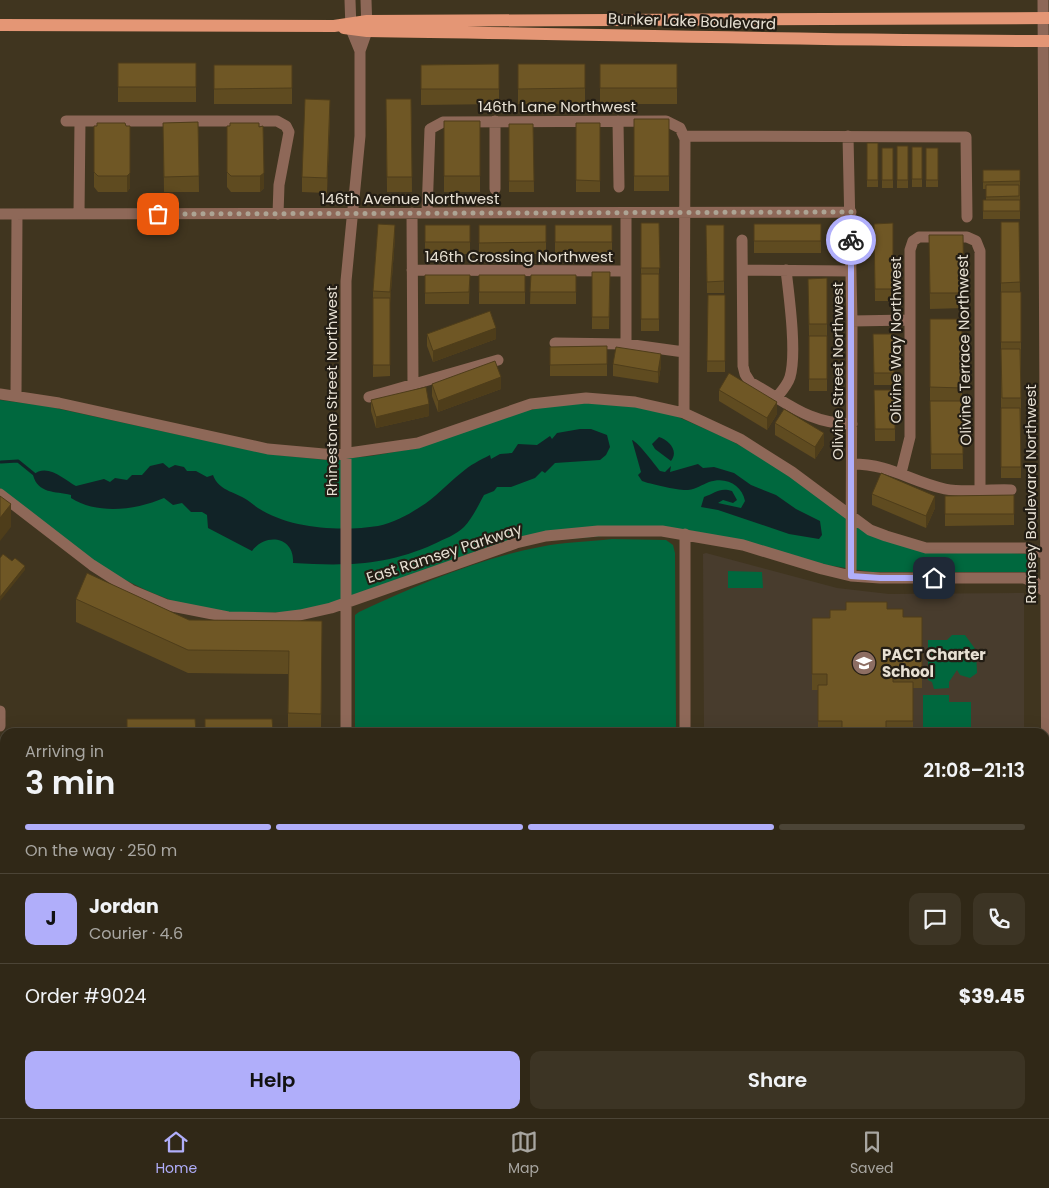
<!DOCTYPE html>
<meta charset="utf-8">
<style>
body{margin:0;font-family:Poppins,sans-serif;background:#3c3424;color:#f1f3f6;height:100vh;display:flex;flex-direction:column;font-size:19px;white-space:nowrap}
*{box-sizing:border-box;margin:0}
p{font-size:16px;color:#a8a6a1}
.icon{flex:none;width:28px;height:28px;fill:none;stroke:currentColor;stroke-width:2;stroke-linecap:round;stroke-linejoin:round}
.map{position:relative;flex:1;overflow:hidden}
.details{position:absolute;left:0px;top:728px;width:1050px;height:391px;display:flex;flex-direction:column;background:#302817;border-radius:15px 15px 0 0;box-shadow:0 5px 20px #0002,0 0 0 1px #4b4436}
.details>*{flex:none}
.pin{position:absolute;display:grid;place-items:center;width:42px;height:42px;color:#fff;margin:-21px;border-radius:10px;box-shadow:0 2px 8px #0006}
.courier{position:absolute;display:grid;place-items:center;width:50px;height:50px;margin:-25px;border:4px solid #b0aefa;border-radius:50%;background:#fff;color:#222;box-shadow:0 1px 6px #0007}
.head em{font-style:normal;font-weight:600}
.head div{display:flex;flex-direction:column-reverse}
.head{display:flex;align-items:center;justify-content:space-between;height:85px;padding:0 25px}
h1{font-size:32px;font-weight:600;line-height:38px}
.bar{display:grid;grid-template-columns:repeat(4,1fr);gap:8px 5px;align-content:center;height:60px;padding:0 25px}
.bar i{height:6px;border-radius:4px;background:#4b4436}
.bar .selected{background:#b0aefa}
.bar p{grid-column:span 4}
.line{display:flex;align-items:center;gap:12px;padding:0 25px;border-top:1px solid #4b4436}
.line div{flex:1}
.round{display:grid;place-items:center;flex:none;width:52px;height:52px;border-radius:10px;background:#3c3424}
.cta{display:flex;gap:10px;margin-top:auto;padding:10px 25px}
.cta a{flex:1;height:58px;border-radius:10px;background:#b0aefa;color:#111;font-size:20px;font-weight:600;line-height:58px;text-align:center}
.cta a+a{background:#3c3424;color:#f1f3f6}
.tabs{display:flex;justify-content:space-around;align-items:center;height:70px;border-top:1px solid #4b4436;background:#302817;font-size:14px;color:#a8a6a1}
.tabs a{display:grid;justify-items:center;gap:2px}
.tabs .selected{color:#b0aefa}
.map>svg:first-child{display:block}
.education{fill:#483c2d}
.green{fill:#00683e}
.water{fill:#112327}
.lines{fill:none;stroke-linecap:round;stroke-linejoin:round}
.stream{stroke:#112327;stroke-width:3}
.minor{stroke:#8e6858;stroke-width:11}
.major{stroke:#e49675;stroke-width:12}
.wall{fill:#5f4b20}
.shaded-wall{fill:#4e3d1a}
.building{fill:#6f5725;stroke:#4e3d1a}
.done{stroke:#ada494;stroke-width:5;stroke-dasharray:0 9}
.route{stroke:#b0aefa;stroke-width:6}
.labels{text-anchor:middle;dominant-baseline:central;stroke-width:4.5;stroke-linejoin:round;paint-order:stroke}
.street-label{font-size:15px;fill:#e7e0d3;stroke:#231d14}
.poi-label{font-size:15px;font-weight:bold;fill:#e7e0d3;stroke:#231d14;text-anchor:start}
</style>
<div class="map">
<svg width="1049" height="1118" viewBox="0 0 1049 1118">
<rect width="100%" height="100%" fill="#40351f"/>
<path class="education" d="M706,553L837,588L889,594L1024,593V732H704L703,554Z"/>
<path class="green" d="M0,400L46,406L267,454L327,460L371,456L412,449L522,412L544,407L586,403L636,407L676,416L726,438L767,460L895,544L1026,554L1035,562L1036,571L1033,575L1024,572H871L827,565L748,542L681,529L491,546L329,604L291,612L237,614L183,605L150,592L119,577L94,561L0,488Z
M612,539L666,540L673,545L675,553L676,732H355V615L359,612C417,585 477,559 540,547C563,542 588,542 612,539Z
M728,571L762,572L763,588H728Z
M952,635H965L976,650L977,673L970,678L960,675L957,670L949,682V688L934,689L932,682L928,680V640H947Z
M923,695H949V702H971V732H923Z"/>
<path class="water" d="M580,429H591L607,435L610,447L606,455L600,460L555,463L545,473L542,471L535,478L511,487H497L494,491L484,495C479,504 472,519 464,527C456,535 444,539 434,544C386,566 345,566 293,563C295,537 266,532 252,551L208,528L207,515L202,512H191L182,503L173,505L164,498C136,510 98,515 71,498V495C55,491 38,494 33,475C47,462 65,480 76,486L104,479L110,482L115,478L127,480L132,475H142L150,466L163,463L169,468L175,465L184,467L187,471H196L207,477L213,475C219,492 238,492 250,502C282,529 339,532 378,526C393,523 408,515 420,507C435,498 447,484 461,473C470,465 480,460 490,455L491,459L500,454L512,453L518,444L537,445L550,436L552,439L557,433Z
M659,437C669,440 679,451 671,461L655,449L652,444Z
M632,440C638,442 655,465 660,471L665,472L671,466L670,472L698,464L703,468L714,467L734,473L751,485L776,495L796,509L820,521L822,535L819,539L789,534L718,510L701,507L704,497C715,493 720,487 732,491L737,500L733,503L723,500L718,503L741,508L745,501C742,485 726,476 709,482C701,485 697,489 688,490C680,491 650,484 642,481L638,475L641,472Z"/>
<g class="lines">
<path class="stream" d="M1,462L18,461L34,474"/>
<path class="minor" d="M350,0L351,29L360,51
M1043,0L1047,823L1045,988
M66,121H277L286,126L289,132L279,185L278,214
M618,121L619,187
M684,136L966,137L967,217
M848,136L852,321L851,576
M495,189V121
M427,212L430,129L443,122L666,121L680,128L685,139L684,413
M412,213L413,385
M626,213V344
M0,214L851,212
M79,214L80,121
M742,240L743,366L745,374L750,382C787,402 808,424 852,424
M412,270L625,271
M743,270L851,271
M852,321L909,320
M555,343L626,344L684,352
M0,394L59,403L268,449L335,455L418,443L531,404L586,398L635,402L684,413L740,439L792,472L870,530L886,536L926,548H1028L1049,555
M16,395L17,214
M369,397L498,360
M777,397C782,391 788,384 790,377C797,353 789,296 786,270
M852,464C891,464 909,481 945,489C965,493 990,489 1011,490
M901,473L910,437V250L913,241L919,237H967L976,241L980,251V489
M0,494L92,565L131,590L167,605L228,617L276,618L300,615L331,608L516,543L546,536L598,531H662L743,545L822,569L851,576L880,578H1024L1035,582L1045,592
M0,711V726
M346,732V281L360,136V51L367,31L366,0
M685,732V534
M0,931H5
M347,1118V1114
M1043,1118L1044,1114"/>
<path class="major" d="M0,25L334,26L367,21L1049,18
M344,28L367,31C594,34 821,41 1049,41"/>
</g>
<path class="wall" d="M118,63H196V102H118Z
M499,64V104L421,105V65Z
M518,64H585V104H518Z
M600,64H677V104H600Z
M214,65H292V104H214Z
M386,99H411L412,192H387Z
M330,115L327,193L302,192V177Z
M634,119H669V191H634Z
M444,121H480V192H444Z
M198,122L199,192H164L163,123Z
M125,123L130,188L127,192H98L94,187V126Z
M259,123L264,188L260,192H231L227,187V126Z
M576,123H600V192H576Z
M509,124H533L534,192H509Z
M867,143H878V187H867Z
M897,146H908V188H897Z
M912,147H922V187H912Z
M882,148H893V188H882Z
M926,148H938V187H926Z
M983,170H1020V219H983V200H986V189H983Z
M1001,222H1019L1020,292H1021V478H1001Z
M641,223H659V331H641Z
M893,223V301H875L874,224Z
M754,224H821V253H754Z
M425,225H470V254H425Z
M479,225H546V254H479Z
M555,225H612V254H555Z
M706,225H724V293H707Z
M929,235H963L964,308L930,309Z
M395,237L390,304V376L373,377V291Z
M592,272H610L609,329H592Z
M425,275H470L469,304H425Z
M479,275H525V304H479Z
M531,275H576V304H530Z
M827,278V336H809L808,279Z
M708,295H725V372H707Z
M930,319H962V401L963,469H931L930,403Z
M427,334L496,339L433,362L427,346Z
M873,334H894V385H874Z
M809,336H827V391H809Z
M607,346V376H550V347Z
M613,364L661,366L658,383L613,376Z
M432,384L501,389L438,412L432,396Z
M719,390L777,414L767,430L719,401Z
M874,390H895V441H875Z
M371,400L429,416L376,428L371,411Z
M775,423L824,445L815,459L775,435Z
M872,494L935,508L926,528L872,505Z
M1014,495V525L945,526V496Z
M76,599L189,620L322,621L321,732H288V674L188,673L76,622Z
M887,609L903,617H922V688H913V732H818V690H812V618H830L846,610Z
M0,832H5V910H0Z"/>
<path class="shaded-wall" d="M330,100V115L327,193V178Z
M130,173V188L127,192V176Z
M264,173V188L260,192V176Z
M395,225V237L390,304V292Z
M496,328V339L433,362V351Z
M661,354V366L658,383V372Z
M501,377V389L438,412V401Z
M777,402V414L767,430V418Z
M429,404V416L376,428V417Z
M824,433V445L815,459V447Z
M935,496V508L926,528V516Z
M11,504V527L0,541V518Z
M25,566V570L0,601V597Z"/>
<path class="building" d="M118,63H196V87H118Z
M499,64V89H421V65Z
M518,64H585V88L518,89Z
M600,64H677V88H600Z
M214,65H292V88L214,89Z
M305,99L330,100L327,178L302,177Z
M386,99H411L412,177H387Z
M634,119H669V176H634Z
M444,121H480V176H444Z
M198,122L199,176L164,177L163,123Z
M97,123H125L126,126H130V173L127,176H98L94,172V126H97Z
M230,123H259V127L263,126L264,173L260,176H231L227,172V126H230Z
M576,123H600V181L576,180Z
M509,124H533L534,181H509Z
M867,143H878V180H867Z
M897,146H908V180H897Z
M912,147H922V179H912Z
M882,148H893V180H882Z
M926,148H938V180H926Z
M983,170H1020V181L983,182Z
M986,185H1019V196L986,197Z
M983,200H1020V211H983Z
M1001,222H1019L1020,282L1001,283Z
M641,223H659L660,268H641Z
M893,223V289H875L874,224Z
M378,224L395,225L390,292L373,291Z
M754,224H821V241H754Z
M425,225H470V242H425Z
M479,225H546V242L479,243Z
M555,225H612V242H555Z
M706,225H724V281L707,282Z
M929,235H963L964,293H930Z
M592,272H610L609,317H592Z
M641,274H659V319H641Z
M425,275H470L469,292L425,293Z
M479,275H525V292H479Z
M531,275H576V292H530Z
M827,278V324H809L808,279Z
M1001,292H1021V342H1001Z
M708,295H725V361H707Z
M373,298H390V365H373Z
M490,311L496,328L433,351L427,334Z
M930,319H962V388L930,387Z
M873,334H894V373H874Z
M809,336H827V379H809Z
M607,346V364L550,365V347Z
M616,347L661,354L658,372L613,364Z
M1001,349H1020L1021,398H1002Z
M495,361L501,377L438,401L432,384Z
M729,373L777,402L767,418L719,390Z
M426,387L429,404L376,417L371,400Z
M874,390H895V429H875Z
M930,401H962L963,454H931Z
M1001,408H1020L1021,467H1001Z
M784,409L824,433L815,447L775,423Z
M881,473L935,496L926,516L872,494Z
M1014,495V514H945V496Z
M0,496L11,504L0,518Z
M3,554L12,561L15,558L25,566L0,597V558Z
M87,573L189,620L322,621L321,714L288,713L289,651L188,650L76,599Z
M846,602H887V609H903V617H922V672H893V682H913V721H886V730H842V721H818V685H827V674H812V618H830V610H846Z
M127,719H195L196,732H127Z
M205,719H272L273,732H205Z
M0,832H5V894H0Z
M370,1114H426V1118H371Z"/>
<g class="lines">
<path class="done" d="M158,214L851,212V240"/>
<path class="route" d="M851,240V576L880,578H934"/>
</g>
<defs>
<g id="school-disc" transform="scale(1.25)"><circle r="9.5" fill="#8d6e63" stroke="#231d14"/><path d="M0-5L7-2L0 1L-7-2ZM-4 1L0 2.5L4 1V4Q0 6-4 4Z" fill="#fff"/></g>
</defs>
<g fill-rule="evenodd">
<use href="#school-disc" x="864" y="663"/>
</g>
<g class="labels">
<g class="street-label">
<text transform="translate(692 21) rotate(2)">Bunker Lake Boulevard</text>
<text x="557" y="106">146th Lane Northwest</text>
<text x="410" y="198">146th Avenue Northwest</text>
<text x="519" y="256">146th Crossing Northwest</text>
<text transform="translate(895 340) rotate(-90)">Olivine Way Northwest</text>
<text transform="translate(964 350) rotate(-91)">Olivine Terrace Northwest</text>
<text transform="translate(837 371) rotate(-90)">Olivine Street Northwest</text>
<text transform="translate(331 391) rotate(-90)">Rhinestone Street Northwest</text>
<text transform="translate(1030 494) rotate(-90)">Ramsey Boulevard Northwest</text>
<text transform="translate(444 553) rotate(-18)">East Ramsey Parkway</text>
</g>
<g class="poi-label">
<text x="882" y="654">PACT Charter<tspan x="882" dy="17">School</tspan></text>
</g>
</g>
</svg>
<div class="pin" style="left:158px;top:214px;background:#ea580c"><svg class="icon" aria-label="bag" viewBox="0 0 24 24"><path d="M5 8h14l-1 12H6zM9 8a3 3 0 0 1 6 0"/></svg></div>
<div class="pin" style="left:934px;top:578px;background:#1f2937"><svg class="icon" aria-label="home" viewBox="0 0 24 24"><path d="M3 11l9-7 9 7M6 9v11h12V9"/></svg></div>
<div class="courier" style="left:851px;top:240px"><svg class="icon" aria-label="bike" viewBox="0 0 24 24"><circle cx="6" cy="16" r="4"/><circle cx="18" cy="16" r="4"/><path d="M6 16l4-8h5l3 8M10 8l3 8H6M13 5h3"/></svg></div>
<section class="details">
<div class="head"><div><h1>3 min</h1><p>Arriving in</p></div><em>21:08–21:13</em></div>
<div class="bar"><i class="selected"></i><i class="selected"></i><i class="selected"></i><i></i><p>On the way · 250 m</p></div>
<div class="line" style="height:90px"><b class="round" style="background:#b0aefa;color:#111">J</b><div><b>Jordan</b><p>Courier · 4.6</p></div><a class="round"><svg class="icon" aria-label="chat" viewBox="0 0 24 24"><path d="M4 5h16v11H9l-5 4z"/></svg></a><a class="round"><svg class="icon" aria-label="phone" viewBox="0 0 24 24"><path d="M5 4h4l2 5-3 2q2 4 5 5l2-3 5 2v4C11 20 4 13 5 4z"/></svg></a></div>
<div class="line" style="height:65px"><div>Order #9024</div><b>$39.45</b></div>
<div class="cta"><a>Help</a><a>Share</a></div>
</section>
</div>
<nav class="tabs">
<a class="selected"><svg class="icon" aria-label="home" viewBox="0 0 24 24"><path d="M3 11l9-7 9 7M6 9v11h12V9"/></svg>Home</a>
<a><svg class="icon" aria-label="map" viewBox="0 0 24 24"><path d="M3 6l6-2 6 2 6-2v14l-6 2-6-2-6 2zM9 4v14M15 6v14"/></svg>Map</a>
<a><svg class="icon" aria-label="saved" viewBox="0 0 24 24"><path d="M7 4h10v16l-5-4-5 4z"/></svg>Saved</a>
</nav>
